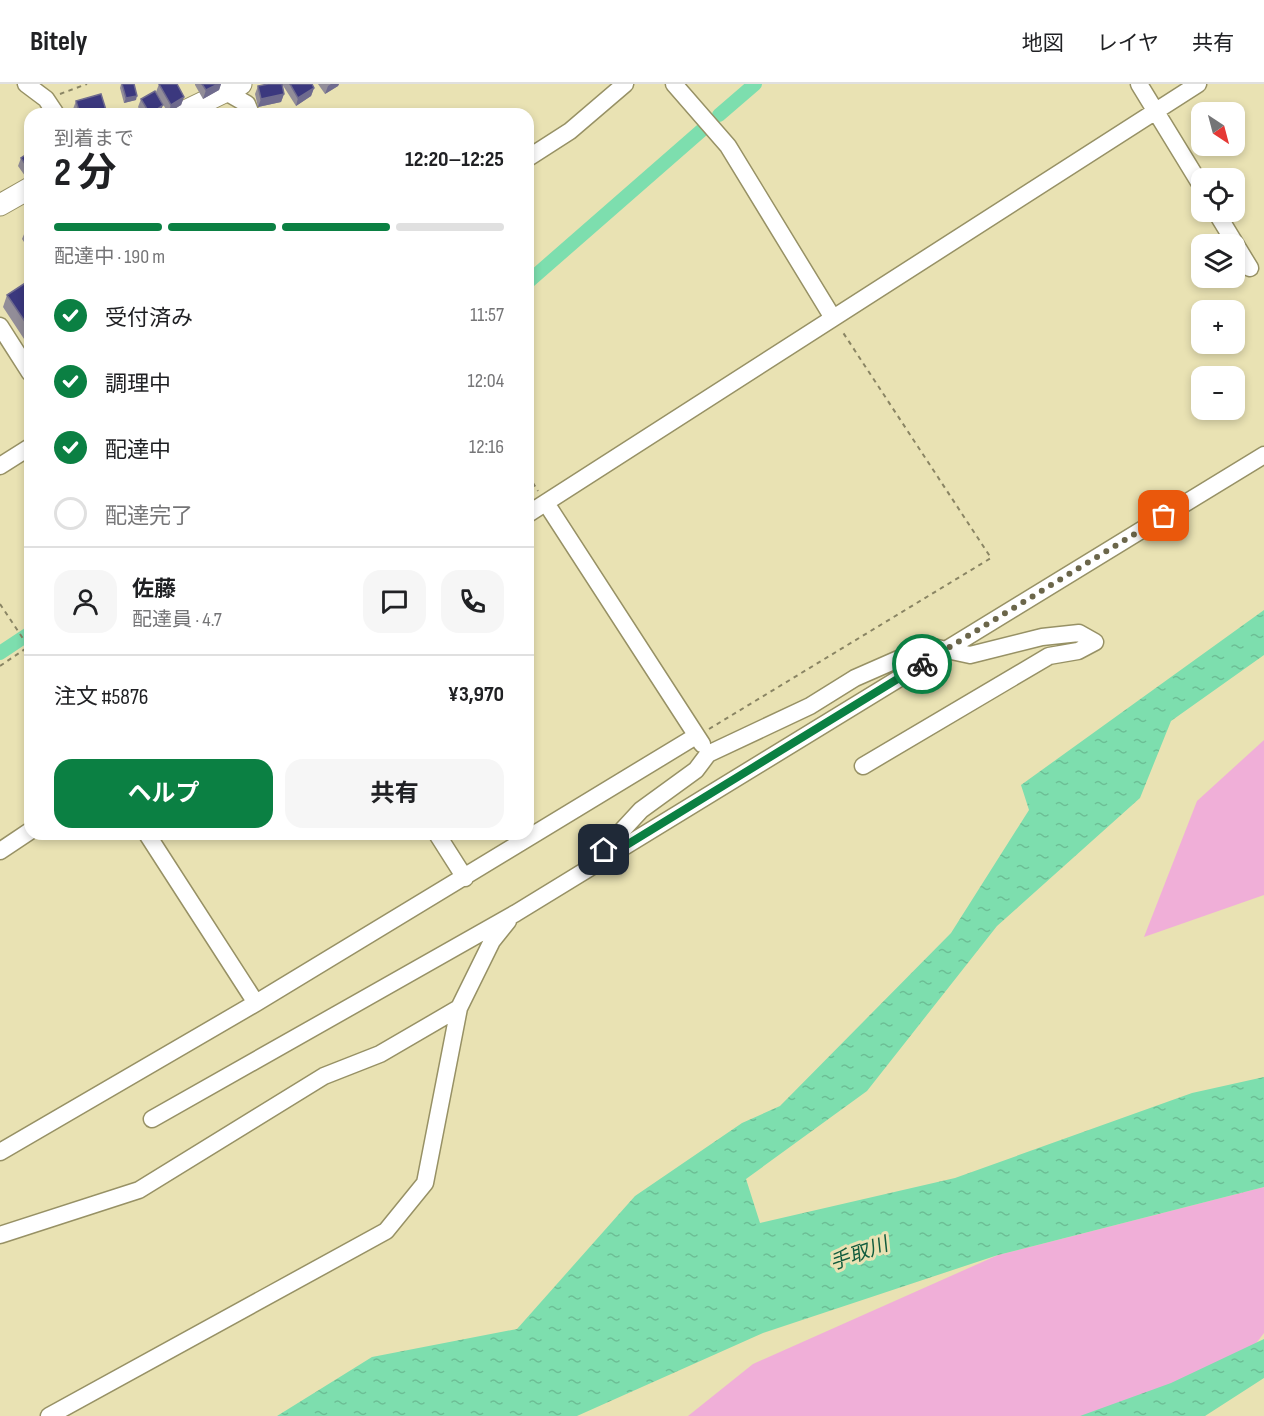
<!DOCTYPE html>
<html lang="ja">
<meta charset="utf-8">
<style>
body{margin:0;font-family:"Sofia Sans Condensed","Noto Sans JP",sans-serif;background:#f6f6f6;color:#202124;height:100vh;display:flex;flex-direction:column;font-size:22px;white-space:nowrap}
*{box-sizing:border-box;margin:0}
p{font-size:20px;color:#757577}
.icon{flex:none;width:33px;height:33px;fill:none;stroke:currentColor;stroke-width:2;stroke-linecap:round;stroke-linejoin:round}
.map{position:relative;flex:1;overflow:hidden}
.drawer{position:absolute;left:24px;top:24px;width:510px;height:732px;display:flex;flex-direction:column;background:#fff;border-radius:18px;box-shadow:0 3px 9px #0003}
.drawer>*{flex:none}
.needle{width:39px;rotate:144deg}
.buttons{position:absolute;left:1191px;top:18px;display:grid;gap:12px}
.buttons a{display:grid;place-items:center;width:54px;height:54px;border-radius:12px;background:#fff;box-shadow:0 3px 9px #0003;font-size:30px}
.pin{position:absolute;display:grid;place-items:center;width:51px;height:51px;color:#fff;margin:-26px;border-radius:12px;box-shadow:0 3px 9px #0006}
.courier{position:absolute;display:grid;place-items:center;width:60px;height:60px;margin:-30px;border:4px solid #0b8043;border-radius:50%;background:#fff;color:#222;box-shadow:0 2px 8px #0007}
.headline em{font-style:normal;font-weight:700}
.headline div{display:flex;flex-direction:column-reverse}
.headline{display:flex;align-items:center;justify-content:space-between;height:102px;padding:0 30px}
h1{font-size:39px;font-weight:700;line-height:45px}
.bar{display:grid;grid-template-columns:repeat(4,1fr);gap:9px 6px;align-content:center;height:72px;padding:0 30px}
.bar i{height:8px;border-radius:4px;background:#e0e0e0}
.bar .on{background:#0b8043}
.bar p{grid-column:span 4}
.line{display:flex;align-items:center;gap:15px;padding:0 30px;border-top:2px solid #e0e0e0}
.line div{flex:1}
.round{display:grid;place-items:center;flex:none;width:63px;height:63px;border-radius:18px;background:#f6f6f6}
ol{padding:0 30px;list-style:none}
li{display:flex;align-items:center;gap:18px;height:66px}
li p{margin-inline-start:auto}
li .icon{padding:6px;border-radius:50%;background:#0b8043;color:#fff;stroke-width:4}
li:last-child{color:#757577}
li i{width:33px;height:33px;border:3px solid #e0e0e0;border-radius:50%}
.primary-button{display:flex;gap:12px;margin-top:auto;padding:12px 30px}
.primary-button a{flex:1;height:69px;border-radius:18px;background:#0b8043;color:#fff;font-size:24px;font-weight:700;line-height:69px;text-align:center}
.primary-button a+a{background:#f6f6f6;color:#202124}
header{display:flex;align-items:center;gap:36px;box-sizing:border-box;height:84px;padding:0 30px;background:#fff;border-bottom:2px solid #e0e0e0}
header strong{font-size:28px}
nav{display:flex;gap:33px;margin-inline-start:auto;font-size:21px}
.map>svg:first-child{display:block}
.green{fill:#f0afd8}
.water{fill:url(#water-ripples)}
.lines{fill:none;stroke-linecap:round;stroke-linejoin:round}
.canal{stroke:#7ddeae;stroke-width:14}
.minor-casing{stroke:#979165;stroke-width:19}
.major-casing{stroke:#979165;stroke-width:23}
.path{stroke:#8a8564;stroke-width:2;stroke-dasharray:4.5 4.5;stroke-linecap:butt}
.minor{stroke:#fff;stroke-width:16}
.major{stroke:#fff;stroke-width:21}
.wall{fill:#928d98}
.shaded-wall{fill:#6f6b8e}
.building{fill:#3b387e;stroke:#6f6b8e;stroke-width:1.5}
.done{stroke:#6b664a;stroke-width:6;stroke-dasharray:0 10.8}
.route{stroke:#0b8043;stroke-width:8}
.labels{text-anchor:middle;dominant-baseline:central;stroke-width:6;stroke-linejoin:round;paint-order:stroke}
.water-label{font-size:20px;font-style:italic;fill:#115c3e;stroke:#e9e2b3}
</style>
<header>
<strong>Bitely</strong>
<nav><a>地図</a><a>レイヤ</a><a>共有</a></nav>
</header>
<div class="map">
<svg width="1264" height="1332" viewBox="0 0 1264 1332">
<defs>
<pattern id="water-ripples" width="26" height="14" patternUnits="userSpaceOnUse" patternTransform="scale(1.5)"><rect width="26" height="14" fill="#7ddeae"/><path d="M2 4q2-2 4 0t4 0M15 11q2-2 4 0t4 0" fill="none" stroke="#6cbe95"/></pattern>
</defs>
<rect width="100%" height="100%" fill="#e9e2b3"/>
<path class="green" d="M1264,656V811L1144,853L1197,717Z
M1264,1103V1249L1201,1332H688L753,1280L998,1171Z"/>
<path class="water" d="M1264,526V571L1171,637L1140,714L997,842L867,1007L746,1095L760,1139L955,1094L1192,1009L1264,993V1103L998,1171L763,1249L577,1332H277L372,1273L517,1245L635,1112L742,1039L780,1022L951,849L1029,726L1021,701Z
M1264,1255V1294L1205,1332H1080L1171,1299Z"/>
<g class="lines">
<path class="canal" d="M719,31L755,0
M528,198L702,46
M0,569L30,549"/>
<g class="minor-casing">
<path id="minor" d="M26,0L46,15L56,30
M674,0L728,62L833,234
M1139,0L1202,103
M222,1L226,8L247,20L251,30
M528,74L570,47L625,0
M1216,128L1250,184
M0,242L30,289
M0,382L30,363
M546,419L702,660
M528,430L1198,0
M147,750L256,919
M437,750L465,794
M0,767L30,747
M606,772L604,766L641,726L696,686L708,670L810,622L855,594L928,562L970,571L1042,553L1079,549L1095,558L1078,567L1049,572L863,682
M152,1035L516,829L1264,371
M0,1068L256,919L696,652
M0,1151L139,1106L324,992L380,970L459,924
M49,1332L386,1147L425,1099L459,924L492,857L508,837"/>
</g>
<g class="major-casing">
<path id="major" d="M179,30L241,0
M0,121L30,104"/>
</g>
<path class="path" d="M60,10L87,0
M528,391L538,407
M0,520L30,565
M0,582L28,563
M709,645L991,474L842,247"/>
<use href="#minor" class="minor"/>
<use href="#major" class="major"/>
</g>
<path class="wall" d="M121,0L136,16L124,19L120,4Z
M159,0L184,13L181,21L168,29L156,8Z
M195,0H221L219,6L203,15L195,1Z
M282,0H312L314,4L311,12L296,22Z
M318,0H339L338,2L325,10Z
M258,2L284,10L281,18L258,23L255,10Z
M141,15L160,29L142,30L138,23Z
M76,17L105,30H75L73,25Z
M30,68V99L18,82L21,74Z
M30,141V167L22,155L27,143Z
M30,196V255L26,258L3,223L7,211Z"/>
<path class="shaded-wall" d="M218,0H221L219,6L203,15L206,6Z
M331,0H339L338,2L325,10L328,2Z
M314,4L311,12L296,22L298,14Z
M284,10L281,18L258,23L261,15Z
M137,12L136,16L124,19L126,14Z
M184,13L181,21L168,29L171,21Z
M163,21L160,29L150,30Z
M106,26L105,30H92Z
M30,247V255L26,258Z"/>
<path class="building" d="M122,0H134L137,12L126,14Z
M159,0H177L184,13L171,21Z
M202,0H218L206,6Z
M268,0H282L284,10L261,15L258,2Z
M290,0H312L314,4L298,14Z
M155,7L163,21L150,30L141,15Z
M101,10L106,26L92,30H80L76,17Z
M30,68V87L21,74Z
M30,196V245L7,211Z"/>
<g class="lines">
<path class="done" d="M922,580L1164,432"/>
<path class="route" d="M604,766L607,773L922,580"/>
</g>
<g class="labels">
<g class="water-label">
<text transform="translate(859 1170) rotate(-20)">手取川</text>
</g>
</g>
</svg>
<div class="buttons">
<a><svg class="needle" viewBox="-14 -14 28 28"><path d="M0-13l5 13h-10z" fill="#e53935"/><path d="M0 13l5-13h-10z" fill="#757577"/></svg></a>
<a><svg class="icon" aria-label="locate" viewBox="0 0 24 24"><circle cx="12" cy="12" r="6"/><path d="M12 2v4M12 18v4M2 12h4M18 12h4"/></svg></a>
<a><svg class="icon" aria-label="layers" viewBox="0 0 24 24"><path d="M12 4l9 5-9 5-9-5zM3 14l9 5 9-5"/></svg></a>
<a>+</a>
<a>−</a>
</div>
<div class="pin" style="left:1164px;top:432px;background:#ea580c"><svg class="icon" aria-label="bag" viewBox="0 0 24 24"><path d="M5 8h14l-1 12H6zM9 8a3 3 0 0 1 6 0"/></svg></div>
<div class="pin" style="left:604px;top:766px;background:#1f2937"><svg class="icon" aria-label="home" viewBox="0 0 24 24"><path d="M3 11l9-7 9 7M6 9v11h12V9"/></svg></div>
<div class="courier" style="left:922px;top:580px"><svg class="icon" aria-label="bike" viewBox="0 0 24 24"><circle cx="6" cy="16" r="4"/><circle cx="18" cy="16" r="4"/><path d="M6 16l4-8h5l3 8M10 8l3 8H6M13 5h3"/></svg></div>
<section class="drawer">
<div class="headline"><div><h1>2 分</h1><p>到着まで</p></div><em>12:20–12:25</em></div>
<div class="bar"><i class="on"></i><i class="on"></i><i class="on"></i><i></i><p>配達中 · 190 m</p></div>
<ol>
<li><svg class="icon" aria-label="check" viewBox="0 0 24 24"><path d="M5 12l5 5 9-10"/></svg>受付済み<p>11:57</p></li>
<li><svg class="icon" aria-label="check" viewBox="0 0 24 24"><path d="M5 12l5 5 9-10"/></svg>調理中<p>12:04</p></li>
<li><svg class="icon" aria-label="check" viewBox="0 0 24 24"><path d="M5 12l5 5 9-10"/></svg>配達中<p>12:16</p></li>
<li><i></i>配達完了</li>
</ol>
<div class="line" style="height:108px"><a class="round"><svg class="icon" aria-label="person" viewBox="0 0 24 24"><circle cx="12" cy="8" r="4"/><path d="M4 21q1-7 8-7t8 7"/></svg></a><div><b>佐藤</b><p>配達員 · 4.7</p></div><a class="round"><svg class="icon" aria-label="chat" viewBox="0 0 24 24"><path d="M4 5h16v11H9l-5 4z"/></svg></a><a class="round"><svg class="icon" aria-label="phone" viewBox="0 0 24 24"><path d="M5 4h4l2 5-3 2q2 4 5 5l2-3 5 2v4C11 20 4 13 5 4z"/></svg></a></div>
<div class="line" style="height:78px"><div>注文 #5876</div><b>¥3,970</b></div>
<div class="primary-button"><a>ヘルプ</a><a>共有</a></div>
</section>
</div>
